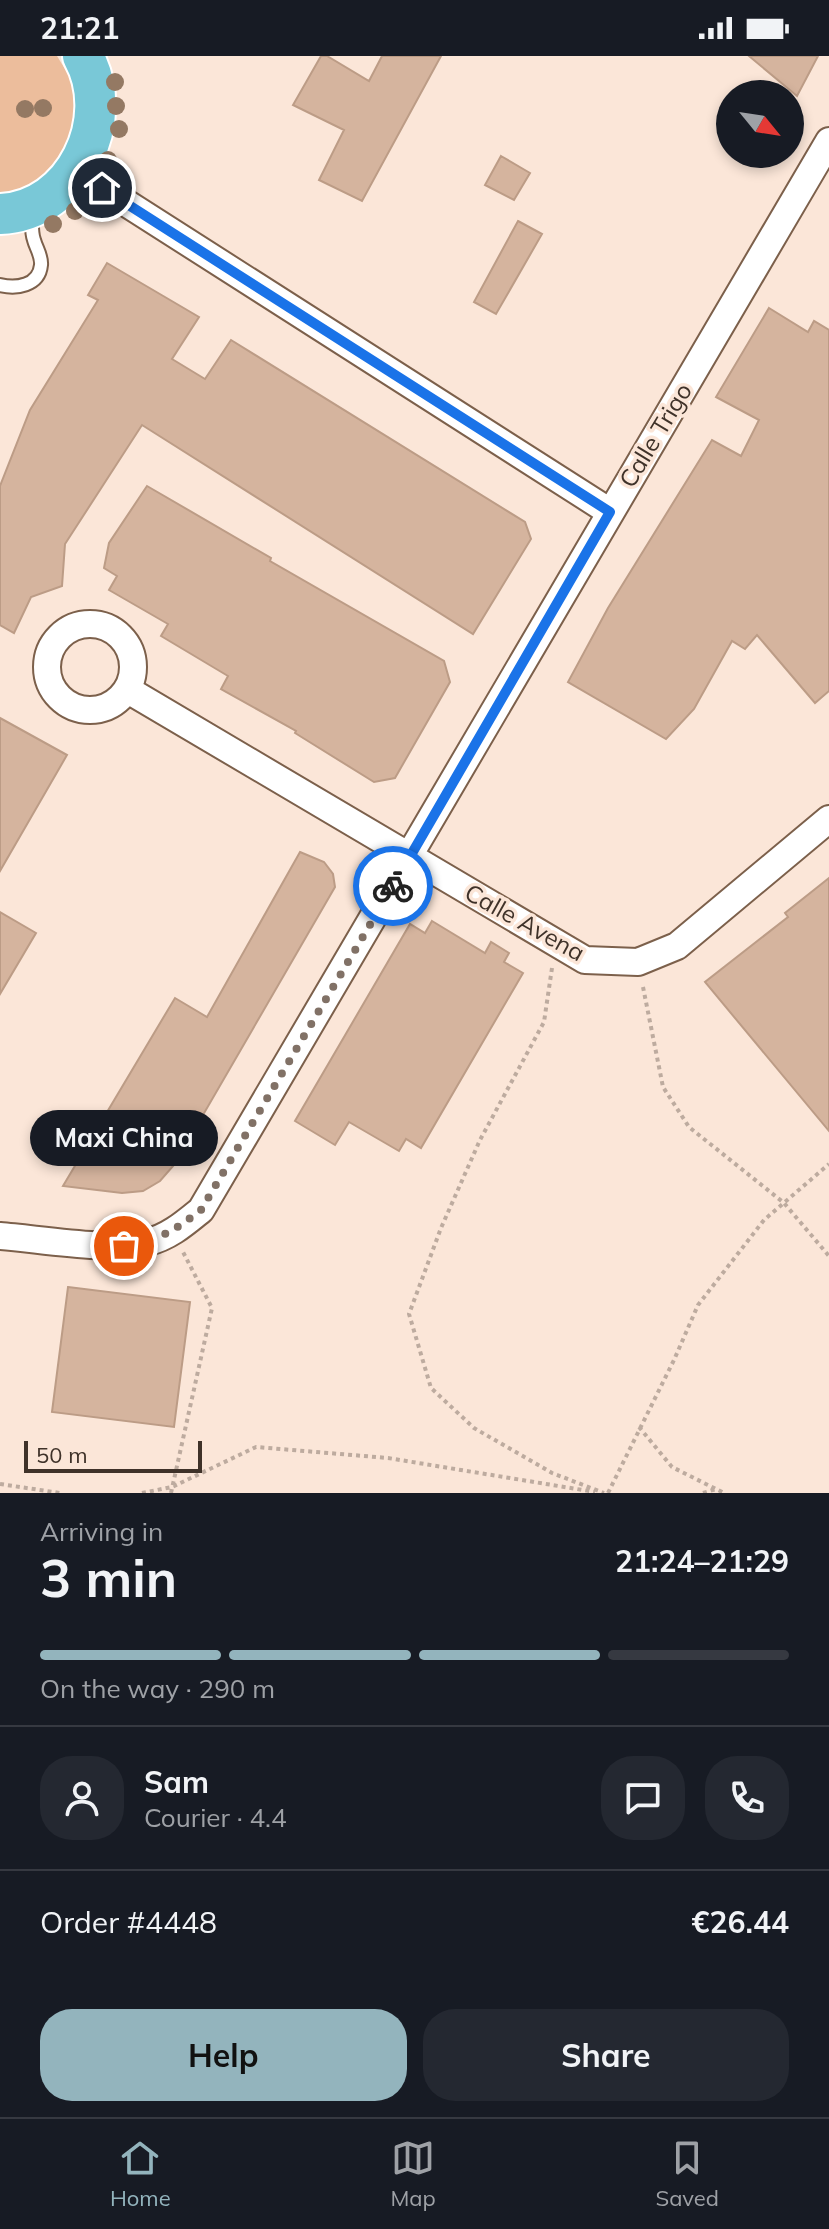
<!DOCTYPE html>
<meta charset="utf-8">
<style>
body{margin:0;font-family:Mulish,sans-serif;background:#242831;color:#f1f3f6;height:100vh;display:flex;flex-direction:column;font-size:30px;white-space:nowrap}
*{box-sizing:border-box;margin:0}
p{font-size:26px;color:#9ea1a6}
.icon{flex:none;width:44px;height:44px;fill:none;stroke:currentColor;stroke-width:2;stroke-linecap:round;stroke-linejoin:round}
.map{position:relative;height:1437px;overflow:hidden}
.sheet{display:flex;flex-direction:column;background:#171b24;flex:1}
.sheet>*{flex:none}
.needle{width:52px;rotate:120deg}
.fabs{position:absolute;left:716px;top:24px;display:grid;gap:16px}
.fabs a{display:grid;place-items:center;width:88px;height:88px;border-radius:50%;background:#171b24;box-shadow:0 4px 12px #0003;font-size:40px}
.scale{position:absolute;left:24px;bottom:20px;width:178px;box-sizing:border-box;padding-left:8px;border:4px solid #3f3229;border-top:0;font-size:22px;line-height:28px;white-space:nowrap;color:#3f3229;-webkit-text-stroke:6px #fbe6d8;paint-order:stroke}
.pin{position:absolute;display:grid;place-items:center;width:68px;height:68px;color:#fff;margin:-34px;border:4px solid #fff;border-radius:50%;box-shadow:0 2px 8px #0007}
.courier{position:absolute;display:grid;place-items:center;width:80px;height:80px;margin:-40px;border:6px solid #1a73e8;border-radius:50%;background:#fff;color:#222;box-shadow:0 2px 10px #0007}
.bubble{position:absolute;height:56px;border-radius:28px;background:#171b24;box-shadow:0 4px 12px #0003;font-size:26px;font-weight:700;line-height:56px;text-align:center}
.summary em{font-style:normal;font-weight:700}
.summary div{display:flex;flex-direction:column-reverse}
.summary{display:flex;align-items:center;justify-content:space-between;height:136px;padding:0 40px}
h1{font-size:52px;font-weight:700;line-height:60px}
.bar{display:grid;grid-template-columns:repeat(4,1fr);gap:12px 8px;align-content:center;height:96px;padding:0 40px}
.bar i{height:10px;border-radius:6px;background:#363941}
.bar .current{background:#93b4bd}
.bar p{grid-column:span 4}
.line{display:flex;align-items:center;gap:20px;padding:0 40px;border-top:2px solid #363941}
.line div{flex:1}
.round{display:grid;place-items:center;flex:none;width:84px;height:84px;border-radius:32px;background:#242831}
.action{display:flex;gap:16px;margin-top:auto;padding:16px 40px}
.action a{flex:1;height:92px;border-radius:32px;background:#93b4bd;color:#111;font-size:32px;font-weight:700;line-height:92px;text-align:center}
.action a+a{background:#242831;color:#f1f3f6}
.status{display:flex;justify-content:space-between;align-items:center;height:56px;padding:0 40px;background:#171b24;direction:ltr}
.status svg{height:22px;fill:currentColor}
.dock{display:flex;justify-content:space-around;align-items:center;height:112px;border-top:2px solid #363941;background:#171b24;font-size:22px;color:#9ea1a6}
.dock a{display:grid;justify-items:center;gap:4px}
.dock .current{color:#93b4bd}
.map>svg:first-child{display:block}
.green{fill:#ecbd9c}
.building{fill:#d5b49e;stroke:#bc9c86;stroke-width:2}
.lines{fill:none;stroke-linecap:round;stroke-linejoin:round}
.lane-casing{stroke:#7c604b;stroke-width:16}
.street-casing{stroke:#7c604b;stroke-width:30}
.primary-casing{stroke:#fff;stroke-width:44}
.path{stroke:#bdab9f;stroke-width:4;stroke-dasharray:4 4;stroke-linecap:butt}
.lane{stroke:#fff;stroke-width:12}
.street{stroke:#fff;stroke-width:26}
.primary{stroke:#79c8d7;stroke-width:40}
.tree{fill:#947963}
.done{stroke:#817166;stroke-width:8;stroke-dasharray:0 14.4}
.route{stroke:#1a73e8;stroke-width:10}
.labels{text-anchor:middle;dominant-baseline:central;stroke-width:7;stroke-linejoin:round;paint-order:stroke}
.street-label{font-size:24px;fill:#3f3229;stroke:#fbe6d8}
</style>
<div class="status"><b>21:21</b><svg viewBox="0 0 49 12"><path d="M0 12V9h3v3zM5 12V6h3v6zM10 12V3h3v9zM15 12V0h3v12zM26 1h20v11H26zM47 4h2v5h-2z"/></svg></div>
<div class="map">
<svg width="829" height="1437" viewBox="0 0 829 1437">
<rect width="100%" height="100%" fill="#fbe6d8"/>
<path class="green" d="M0,0H57L73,26L79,54L76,81L43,128L0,144Z"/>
<path class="building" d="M321,0H327L369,25L382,0H441L362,145L319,124L344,74L293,49Z
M749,0H818L797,40Z
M501,100L530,117L514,144L485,129Z
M518,165L542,178L496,258L474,246Z
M107,207L199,261L172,303L205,323L231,284L525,466L531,483L473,578L142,369L65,488L62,530L31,541L14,577L0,569V430L30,354L98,244L88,239Z
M769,252L808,276L814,265L829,274V635L815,647L757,579L745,593L732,585L694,653L666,683L568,626L608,552L712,384L741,400L759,364L716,341Z
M147,430L271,502L270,505L444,605L450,626L395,722L374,726L295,677L296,675L221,633L228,620L161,580L168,568L109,534L117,520L104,512L109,487Z
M0,662L67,699L0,815Z
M300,796L324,806L333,818L335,831L174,1109L160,1125L143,1135L122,1137L63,1130L175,942L207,961Z
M829,822V1075L705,926L788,861L785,857Z
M0,856L36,877L0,938Z
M432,865L485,897L491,886L509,897L504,906L523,917L421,1092L406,1083L399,1095L349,1066L335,1089L295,1065L410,868L425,877Z
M68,1231L190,1246L174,1371L52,1356Z"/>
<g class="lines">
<g class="lane-casing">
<path id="lane" d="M0,229C16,233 39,230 41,209C42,200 36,192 34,184C31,176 32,166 32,157"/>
</g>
<g class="street-casing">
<path id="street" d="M76,115L610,456
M47 611a43 43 0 1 1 86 0a43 43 0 1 1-86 0Z
M128,634L585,904L638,906L677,890L829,763
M0,1180C40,1183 112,1196 148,1186C169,1181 185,1167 201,1154L829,85"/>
</g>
<g class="primary-casing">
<path id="primary" d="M0,158C75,155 118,63 83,0"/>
</g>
<path class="path" d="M552,912L544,966L480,1084L441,1172L409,1258L431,1332L474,1372L552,1417L604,1437
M643,931L663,1031L689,1071L784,1147L829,1200
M639,1371L672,1411L724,1437
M0,1428L60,1437
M142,1437L172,1431L256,1391L388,1402L595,1436
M171,1437L212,1252L183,1196
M608,1437L674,1304L698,1249L764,1164L829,1108
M703,1437L716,1433"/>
<use href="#lane" class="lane"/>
<use href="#street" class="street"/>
<use href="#primary" class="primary"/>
</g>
<g class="tree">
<circle cx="115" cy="26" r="9"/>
<circle cx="116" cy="50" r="9"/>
<circle cx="43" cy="52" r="9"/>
<circle cx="25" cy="53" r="9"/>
<circle cx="119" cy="73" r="9"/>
<circle cx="108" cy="104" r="9"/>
<circle cx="75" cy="155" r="9"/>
<circle cx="53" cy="168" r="9"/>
</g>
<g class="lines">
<path class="done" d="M124,1190C159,1184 174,1175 201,1154L393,830"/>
<path class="route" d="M102,132L610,456L393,830"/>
</g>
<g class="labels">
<g class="street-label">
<text transform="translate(655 379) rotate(-59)">Calle Trigo</text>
<text transform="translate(525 866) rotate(29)">Calle Avena</text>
</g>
</g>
</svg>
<div class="fabs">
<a><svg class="needle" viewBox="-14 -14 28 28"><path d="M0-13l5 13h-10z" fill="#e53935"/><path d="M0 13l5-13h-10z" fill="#9ea1a6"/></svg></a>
</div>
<div class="scale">50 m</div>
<div class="pin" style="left:124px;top:1190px;background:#ea580c"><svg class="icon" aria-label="bag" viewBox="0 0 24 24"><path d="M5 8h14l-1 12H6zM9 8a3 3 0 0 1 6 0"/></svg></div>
<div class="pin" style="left:102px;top:132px;background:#1f2937"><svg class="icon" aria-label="home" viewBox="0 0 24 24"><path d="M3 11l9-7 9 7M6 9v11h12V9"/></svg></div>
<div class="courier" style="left:393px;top:830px"><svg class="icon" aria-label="bike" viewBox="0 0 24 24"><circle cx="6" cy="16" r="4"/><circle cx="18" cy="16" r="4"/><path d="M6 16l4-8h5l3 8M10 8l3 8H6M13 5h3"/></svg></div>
<div class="bubble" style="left:30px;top:1054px;width:188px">Maxi China</div>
</div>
<section class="sheet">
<div class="summary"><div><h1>3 min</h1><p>Arriving in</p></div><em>21:24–21:29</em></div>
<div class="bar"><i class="current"></i><i class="current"></i><i class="current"></i><i></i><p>On the way · 290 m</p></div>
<div class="line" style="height:144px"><a class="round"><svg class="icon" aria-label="person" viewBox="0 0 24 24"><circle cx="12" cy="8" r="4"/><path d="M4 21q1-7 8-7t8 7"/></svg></a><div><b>Sam</b><p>Courier · 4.4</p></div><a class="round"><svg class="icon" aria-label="chat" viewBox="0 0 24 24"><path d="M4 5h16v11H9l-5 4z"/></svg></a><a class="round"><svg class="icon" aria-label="phone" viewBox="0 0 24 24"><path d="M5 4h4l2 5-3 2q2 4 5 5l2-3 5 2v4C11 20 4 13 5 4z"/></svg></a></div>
<div class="line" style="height:104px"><div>Order #4448</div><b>€26.44</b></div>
<div class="action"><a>Help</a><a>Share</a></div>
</section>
<nav class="dock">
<a class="current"><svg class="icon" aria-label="home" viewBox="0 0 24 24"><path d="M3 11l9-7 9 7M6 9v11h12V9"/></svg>Home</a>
<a><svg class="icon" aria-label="map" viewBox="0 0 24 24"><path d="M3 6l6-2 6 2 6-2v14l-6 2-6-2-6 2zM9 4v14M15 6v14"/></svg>Map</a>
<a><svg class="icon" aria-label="saved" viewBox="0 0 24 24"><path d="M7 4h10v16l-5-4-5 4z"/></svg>Saved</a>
</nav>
